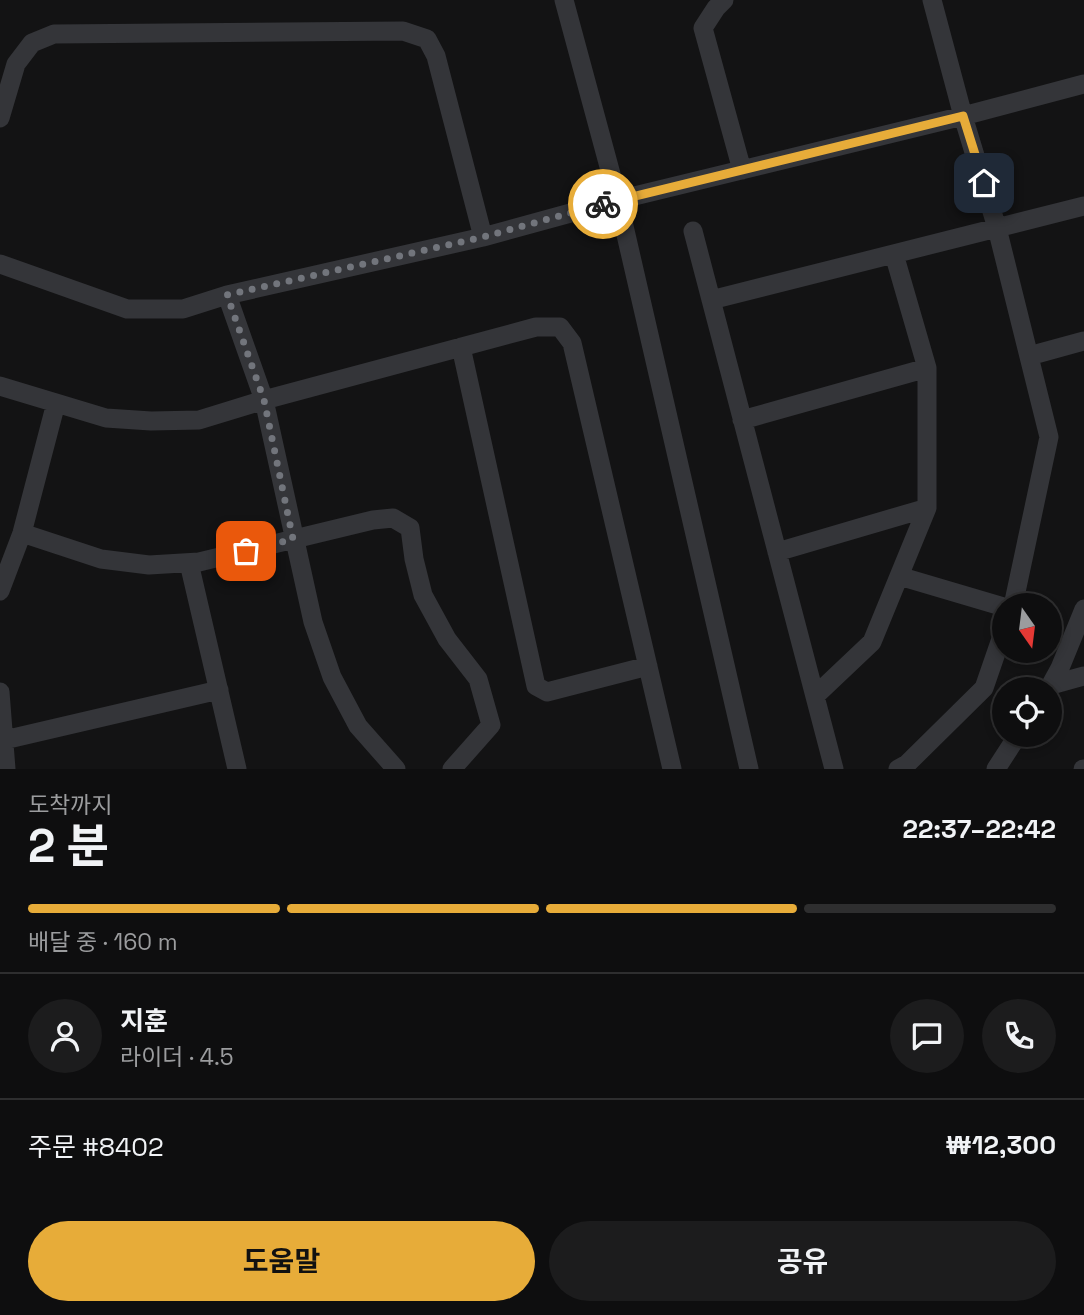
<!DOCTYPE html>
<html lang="ko">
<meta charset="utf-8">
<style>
body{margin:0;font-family:"Space Grotesk","Noto Sans KR",sans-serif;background:#1c1c1d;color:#f1f3f6;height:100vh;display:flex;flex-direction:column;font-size:26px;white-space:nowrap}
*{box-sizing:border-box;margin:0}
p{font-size:23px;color:#9b9c9e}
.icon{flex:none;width:38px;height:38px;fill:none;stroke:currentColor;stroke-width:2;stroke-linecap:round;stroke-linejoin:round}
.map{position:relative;height:769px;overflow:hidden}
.details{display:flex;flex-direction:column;background:#0e0e0f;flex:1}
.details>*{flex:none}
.needle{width:46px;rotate:166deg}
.controls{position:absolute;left:992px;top:593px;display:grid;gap:14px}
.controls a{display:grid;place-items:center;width:70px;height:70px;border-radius:50%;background:#0e0e0f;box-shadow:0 4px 10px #0003,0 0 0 2px #2e2e2f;font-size:35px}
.pin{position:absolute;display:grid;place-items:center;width:60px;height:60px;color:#fff;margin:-30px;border-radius:14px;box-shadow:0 4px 10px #0006}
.courier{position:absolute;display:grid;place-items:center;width:70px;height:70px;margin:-35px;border:5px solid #e7ac39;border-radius:50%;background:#fff;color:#222;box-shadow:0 2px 9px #0007}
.overview em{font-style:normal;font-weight:700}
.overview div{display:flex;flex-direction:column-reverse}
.overview{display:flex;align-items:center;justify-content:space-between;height:119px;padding:0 28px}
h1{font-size:46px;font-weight:700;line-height:52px}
.bar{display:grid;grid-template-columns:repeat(4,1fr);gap:10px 7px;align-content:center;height:84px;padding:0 28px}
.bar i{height:9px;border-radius:5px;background:#2e2e2f}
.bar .selected{background:#e7ac39}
.bar p{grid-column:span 4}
.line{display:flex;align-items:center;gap:18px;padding:0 28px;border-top:2px solid #2e2e2f}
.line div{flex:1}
.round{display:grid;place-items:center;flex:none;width:74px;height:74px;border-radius:37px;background:#1c1c1d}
.primary-button{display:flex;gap:14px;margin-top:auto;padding:14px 28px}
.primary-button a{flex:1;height:80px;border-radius:42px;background:#e7ac39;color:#111;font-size:28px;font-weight:700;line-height:80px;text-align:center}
.primary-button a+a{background:#1c1c1d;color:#f1f3f6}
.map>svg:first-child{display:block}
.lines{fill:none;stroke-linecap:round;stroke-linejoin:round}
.minor{stroke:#343539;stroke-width:19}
.done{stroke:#72757c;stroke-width:7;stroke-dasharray:0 12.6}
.route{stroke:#e7ac39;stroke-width:9}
</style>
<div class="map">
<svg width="1084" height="769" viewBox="0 0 1084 769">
<rect width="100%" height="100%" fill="#131314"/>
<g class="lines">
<path class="minor" d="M564,0L618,200L749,769
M724,0L716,8L703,28L742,170
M932,0L963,116L997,228L1049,437L1013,606
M0,118L16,64L32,43L54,34L403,31L427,39L436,56L483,237
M693,231L834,769
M0,264L127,309H183L227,295L483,237L618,200L963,116L1084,84
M227,295L264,400L313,622L332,677L358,726L396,769
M711,300L1084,206
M461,347L536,686L547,692L648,666
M1029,356L1084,341
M0,386L106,418L151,421L199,420L264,400L536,327H560L572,343L672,769
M742,420L927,368
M22,533L101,559L149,565L199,562L373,520L393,518L410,528L414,559L423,595L447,639L478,679L491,725L452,769
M777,552L927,508
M189,563L237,769
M899,576L1004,607
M0,591L22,533L56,403
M1051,685L1084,676
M1048,690L1060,668L1084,609
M0,692L6,769
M815,696L872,642L927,508V368L894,254
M0,741L219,690
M898,769L907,764L984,688L1004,630
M996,769L1018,735
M1083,769H1084"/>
</g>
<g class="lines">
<path class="done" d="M246,551L293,539L264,400L227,295L483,237L603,204"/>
<path class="route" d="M603,204L963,116L984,183"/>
</g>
</svg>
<div class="controls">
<a><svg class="needle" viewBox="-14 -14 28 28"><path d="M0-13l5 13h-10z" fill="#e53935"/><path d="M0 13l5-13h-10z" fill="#9b9c9e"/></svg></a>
<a><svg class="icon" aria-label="locate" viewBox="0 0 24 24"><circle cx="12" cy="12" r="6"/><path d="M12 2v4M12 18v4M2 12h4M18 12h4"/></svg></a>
</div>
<div class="pin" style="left:246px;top:551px;background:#ea580c"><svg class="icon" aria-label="bag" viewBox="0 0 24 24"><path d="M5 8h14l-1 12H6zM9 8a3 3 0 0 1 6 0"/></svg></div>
<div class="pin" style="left:984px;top:183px;background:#1f2937"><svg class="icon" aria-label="home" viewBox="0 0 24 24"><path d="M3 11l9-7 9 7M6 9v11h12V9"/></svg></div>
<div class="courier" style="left:603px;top:204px"><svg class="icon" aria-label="bike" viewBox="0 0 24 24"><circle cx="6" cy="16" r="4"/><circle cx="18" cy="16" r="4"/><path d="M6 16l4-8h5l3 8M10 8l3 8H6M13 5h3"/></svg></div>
</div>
<section class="details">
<div class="overview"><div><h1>2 분</h1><p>도착까지</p></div><em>22:37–22:42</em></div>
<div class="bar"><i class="selected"></i><i class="selected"></i><i class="selected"></i><i></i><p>배달 중 · 160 m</p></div>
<div class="line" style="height:126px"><a class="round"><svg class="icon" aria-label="person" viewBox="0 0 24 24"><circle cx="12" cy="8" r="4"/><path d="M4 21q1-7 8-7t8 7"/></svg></a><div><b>지훈</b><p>라이더 · 4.5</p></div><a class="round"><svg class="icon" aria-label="chat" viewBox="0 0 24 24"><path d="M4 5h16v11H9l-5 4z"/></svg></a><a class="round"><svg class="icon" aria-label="phone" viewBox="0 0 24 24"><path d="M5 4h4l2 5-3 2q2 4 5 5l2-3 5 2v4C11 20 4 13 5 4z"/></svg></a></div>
<div class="line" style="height:91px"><div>주문 #8402</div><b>₩12,300</b></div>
<div class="primary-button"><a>도움말</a><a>공유</a></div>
</section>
